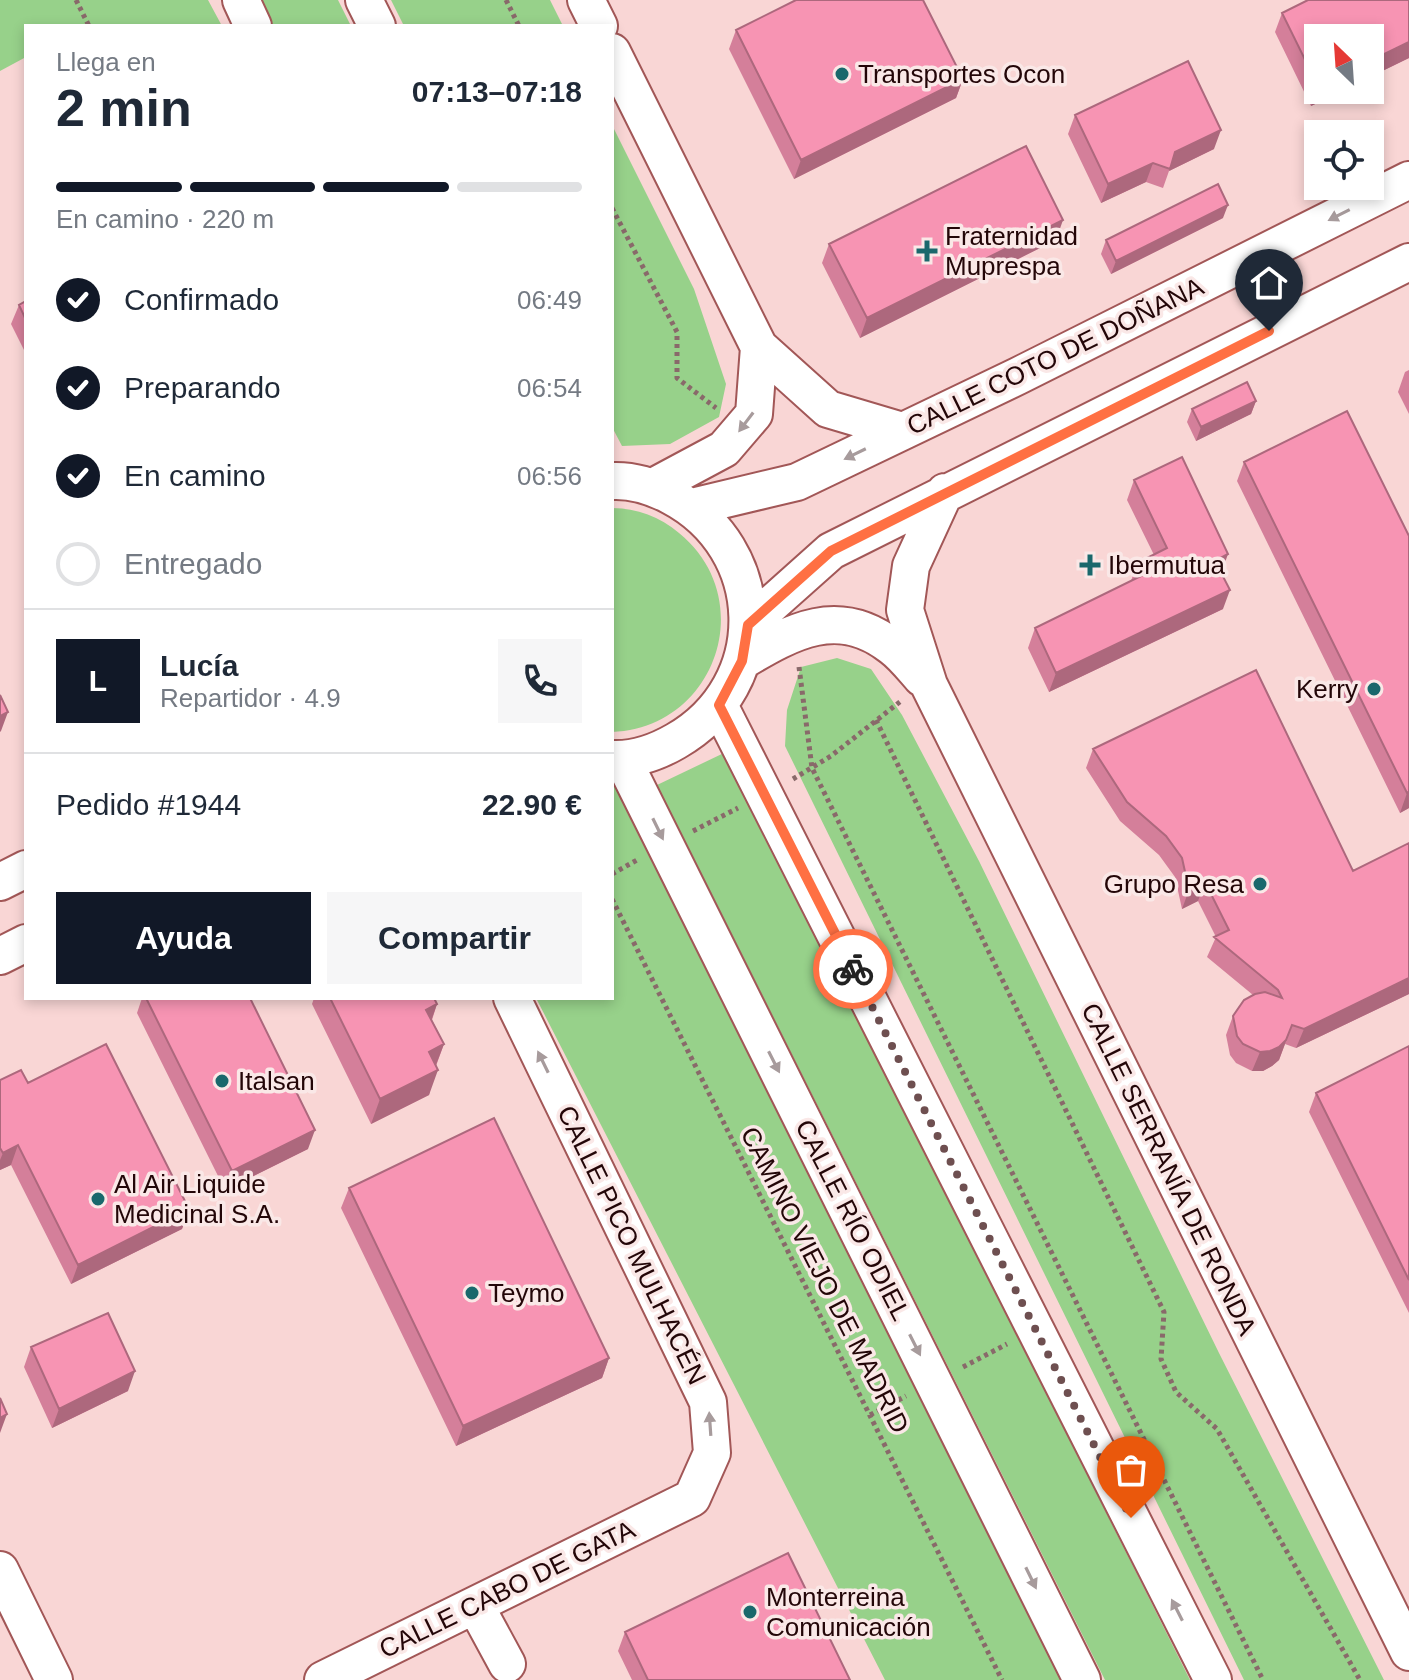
<!DOCTYPE html>
<html lang="es">
<meta charset="utf-8">
<style>
body{margin:0;font-family:Arial,sans-serif;background:#f6f6f7;color:#1f2937;height:100vh;display:flex;flex-direction:column;font-size:30px;white-space:nowrap}
*{box-sizing:border-box;margin:0}
p{font-size:26px;color:#747a83}
.icon{flex:none;width:44px;height:44px;fill:none;stroke:currentColor;stroke-width:2;stroke-linecap:round;stroke-linejoin:round}
.map{position:relative;flex:1;overflow:hidden}
.details{position:absolute;left:24px;top:24px;width:590px;height:976px;display:flex;flex-direction:column;background:#fff;border-radius:0px;box-shadow:0 4px 12px #0003}
.details>*{flex:none}
.needle{width:52px;rotate:335deg}
.buttons{position:absolute;left:1304px;top:24px;display:grid;gap:16px}
.buttons a{display:grid;place-items:center;width:80px;height:80px;border-radius:0px;background:#fff;box-shadow:0 4px 12px #0003;font-size:40px}
.pin{position:absolute;display:grid;place-items:center;width:68px;height:68px;color:#fff;margin:-82px -34px;border-radius:50% 50% 50% 0;rotate:-45deg;box-shadow:0 0 8px #0007}
.pin .icon{rotate:45deg}
.courier{position:absolute;display:grid;place-items:center;width:80px;height:80px;margin:-40px;border:6px solid #ff7043;border-radius:50%;background:#fff;color:#222;box-shadow:0 2px 10px #0007}
.summary em{font-style:normal;font-weight:700}
.summary div{display:flex;flex-direction:column-reverse}
.summary{display:flex;align-items:center;justify-content:space-between;height:136px;padding:0 32px}
h1{font-size:52px;font-weight:700;line-height:60px}
.bar{display:grid;grid-template-columns:repeat(4,1fr);gap:12px 8px;align-content:center;height:96px;padding:0 32px}
.bar i{height:10px;border-radius:6px;background:#e0e1e3}
.bar .active{background:#111827}
.bar p{grid-column:span 4}
.line{display:flex;align-items:center;gap:20px;padding:0 32px;border-top:2px solid #e0e1e3}
.line div{flex:1}
.round{display:grid;place-items:center;flex:none;width:84px;height:84px;border-radius:0px;background:#f6f6f7}
ol{padding:0 32px;list-style:none}
li{display:flex;align-items:center;gap:24px;height:88px}
li p{margin-inline-start:auto}
li .icon{padding:8px;border-radius:50%;background:#111827;color:#fff;stroke-width:4}
li:last-child{color:#747a83}
li i{width:44px;height:44px;border:4px solid #e0e1e3;border-radius:50%}
.cta{display:flex;gap:16px;margin-top:auto;padding:16px 32px}
.cta a{flex:1;height:92px;border-radius:0px;background:#111827;color:#fff;font-size:32px;font-weight:700;line-height:92px;text-align:center}
.cta a+a{background:#f6f6f7;color:#1f2937}
.map>svg:first-child{display:block}
.green{fill:#97d18a}
.lines{fill:none;stroke-linecap:round;stroke-linejoin:round}
.minor-casing{stroke:#a25757;stroke-width:40}
.path{stroke:#89696a;stroke-width:5;stroke-dasharray:4 4;stroke-linecap:butt}
.minor{stroke:#fff;stroke-width:36}
.wall{fill:#d47f9a}
.shaded-wall{fill:#ad687d}
.building{fill:#f794b3;stroke:#ad687d;stroke-width:2}
.oneway{fill:#a79b9c}
.done{stroke:#6e4f50;stroke-width:8;stroke-dasharray:0 14.4}
.route{stroke:#ff7043;stroke-width:10}
.poi-dot{fill:#1a686c;stroke:#fae8e7;stroke-width:3}
.labels{text-anchor:middle;dominant-baseline:central;stroke-width:7;stroke-linejoin:round;paint-order:stroke}
.poi-label{font-size:26px;fill:#230608;stroke:#fae8e7;text-anchor:start}
.street-label{font-size:26px;fill:#230608;stroke:#fae8e7}
</style>
<div class="map">
<svg width="1409" height="1680" viewBox="0 0 1409 1680">
<rect width="100%" height="100%" fill="#f9d6d5"/>
<path class="green" d="M0,0H208L222,26H26V57L0,71Z
M260,0H338L351,26H272Z
M391,0H550L563,26H404Z
M612,125L694,289L726,384L719,417L670,444L622,446L612,427Z
M612,508C637,508 660,517 679,533C760,599 716,728 612,732Z
M837,658L871,669L902,715L979,861L1219,1353L1384,1680H1244L785,746L787,710L801,667Z
M726,752L1190,1680H1105L657,785Z
M612,777L1068,1680H885L536,998H612Z"/>
<g class="lines">
<g class="minor-casing">
<path id="minor" d="M241,0L253,26
M364,0L377,26
M586,0L599,26
M612,52L759,347L828,409L902,431
M612,481C633,480 652,486 671,496C770,548 774,685 676,741C657,752 634,760 612,759
M653,487L724,449L754,414L759,347
M945,492L911,566L905,610L929,685L1409,1652
M692,507L797,482L1018,376L1409,180
M748,625L831,551L1409,262
M742,661C792,631 839,605 892,647C903,655 913,668 922,678
M719,705L1213,1680
M623,760L1082,1680
M0,882L26,869
M0,956L26,943
M0,1570L54,1680
M475,1605L507,1664
M323,1680L692,1498L712,1453L708,1402L512,998"/>
</g>
<path class="path" d="M76,0L89,26
M506,0L519,26
M612,208L677,332V378L716,408
M799,667L812,768L1263,1680
M876,720L1164,1312L1161,1359L1176,1392L1217,1429L1360,1680
M793,779L831,756L901,701
M693,831L738,808
M612,874L637,860
M612,899L1002,1680
M963,1367L1007,1344
M870,1415L906,1396"/>
<use href="#minor" class="minor"/>
</g>
<path class="wall" d="M1308,0H1409V58L1370,77V38H1318V90H1344L1311,106L1275,32L1282,13Z
M736,30L963,79L956,98L794,179L729,49Z
M1075,115L1214,149L1169,171L1163,188L1146,182L1101,203L1068,134Z
M1223,218L1111,274L1101,254L1106,240Z
M1056,240L860,338L822,263L829,244Z
M26,301V354L11,324L19,305Z
M1409,370V414L1398,392L1405,372Z
M1256,401L1251,414L1196,441L1187,422L1192,409Z
M1244,462L1409,536V808L1400,813L1237,481Z
M1134,480L1221,573L1223,609L1049,692L1028,648L1035,628L1131,581L1137,563L1154,555L1127,500Z
M1093,749L1353,871L1409,843V994L1296,1048L1285,1044L1279,1060L1272,1066L1263,1071H1252L1236,1063L1230,1055L1226,1035L1233,1016L1253,995L1207,957L1216,937L1198,901L1182,909L1175,877L1159,855L1120,821L1086,768Z
M142,998H250L308,1149L225,1190L137,1013Z
M314,998H434L437,1004L432,1020L444,1044L436,1066L429,1095L371,1124L312,1004Z
M1409,1046V1313L1309,1112L1316,1093Z
M0,1080L189,1209L182,1229L71,1284L11,1165L0,1170Z
M349,1188L609,1358L602,1378L456,1446L341,1208Z
M31,1347L128,1391L52,1428L24,1367Z
M625,1632L850,1680H632L618,1651Z"/>
<path class="shaded-wall" d="M1409,42V58L1370,77V61Z
M963,79L956,98L794,179L801,160Z
M1318,87V90H1344L1311,106Z
M1221,130L1214,149L1169,171L1175,152Z
M1153,163L1146,182L1101,203L1108,184Z
M1228,205L1223,218L1111,274L1116,261Z
M1063,220L1056,240L860,338L867,318Z
M1256,401L1251,414L1196,441L1201,427Z
M1228,554L1221,574L1215,561Z
M1230,590L1223,609L1049,692L1056,673Z
M8,712L1,731L0,732V716Z
M1409,792V808L1400,813L1407,793Z
M1205,882L1198,901L1182,909L1189,890Z
M1409,978V994L1296,1048L1304,1029Z
M437,1004L428,1030L426,1010Z
M1292,1025L1279,1060L1272,1066L1263,1071H1252L1260,1052Z
M444,1044L434,1070L429,1052Z
M438,1070L429,1095L371,1124L380,1099Z
M315,1130L308,1149L225,1190L232,1171Z
M18,1145L11,1165L0,1170V1160L3,1153Z
M189,1209L182,1229L71,1284L78,1265Z
M609,1358L602,1378L456,1446L463,1426Z
M135,1371L128,1391L52,1428L59,1409Z
M7,1414L0,1433V1418Z"/>
<path class="building" d="M796,0H923L963,79L801,160L736,30Z
M1308,0H1409V42L1370,61V38H1318V86L1282,13Z
M1188,61L1221,130L1175,152L1170,169L1153,163L1108,184L1075,115Z
M1026,146L1063,220L867,318L829,244Z
M1218,184L1228,205L1116,261L1106,240Z
M26,301V320L19,305Z
M1247,382L1256,401L1201,427L1192,409Z
M1347,411L1409,536V792L1407,793L1244,462Z
M1182,457L1228,554L1215,561L1230,590L1056,673L1035,628L1143,575L1137,563L1167,548L1134,480Z
M1256,670L1353,871L1409,843V978L1304,1029L1292,1025L1286,1040L1279,1047L1270,1051L1260,1052L1243,1044L1237,1036L1233,1016L1244,1000L1255,994L1265,992L1282,998L1278,990L1214,937L1229,930L1205,882L1189,890L1182,858L1166,836L1127,802L1093,749Z
M0,695L8,712L0,716Z
M146,998H250L315,1130L232,1171Z
M330,998H434L437,1004L426,1010L444,1044L429,1052L438,1070L380,1099Z
M106,1044L189,1209L78,1265L18,1145L3,1153L0,1148V1080L21,1070L28,1083Z
M1409,1046V1280L1316,1093Z
M494,1118L609,1358L463,1426L349,1188Z
M108,1313L135,1371L59,1409L31,1347Z
M0,1398L7,1414L0,1418Z
M788,1553L850,1680H648L625,1632Z"/>
<defs><path id="oneway-solid" d="M-6-.8H1V-3.2L6.5 0L1 3.2V.8H-6Z" transform="scale(2)"/></defs>
<g class="oneway">
<use href="#oneway-solid" transform="translate(1339 215) rotate(153)"/>
<use href="#oneway-solid" transform="translate(746 422) rotate(127)"/>
<use href="#oneway-solid" transform="translate(855 454) rotate(154)"/>
<use href="#oneway-solid" transform="translate(658 829) rotate(64)"/>
<use href="#oneway-solid" transform="translate(543 1062) rotate(-116)"/>
<use href="#oneway-solid" transform="translate(774 1062) rotate(63)"/>
<use href="#oneway-solid" transform="translate(915 1345) rotate(63)"/>
<use href="#oneway-solid" transform="translate(710 1424) rotate(-94)"/>
<use href="#oneway-solid" transform="translate(1031 1578) rotate(64)"/>
<use href="#oneway-solid" transform="translate(1177 1610) rotate(-117)"/>
</g>
<g class="lines">
<path class="done" d="M853,969L1131,1518"/>
<path class="route" d="M853,969L719,705L742,661L748,625L831,551L1269,331"/>
</g>
<g class="poi-dot">
<circle cx="842" cy="74" r="8"/>
<path d="M923 239h8v8h8v8h-8v8h-8v-8h-8v-8h8z"/>
<path d="M1086 553h8v8h8v8h-8v8h-8v-8h-8v-8h8z"/>
<circle cx="1374" cy="689" r="8"/>
<circle cx="1260" cy="884" r="8"/>
<circle cx="222" cy="1081" r="8"/>
<circle cx="98" cy="1199" r="8"/>
<circle cx="472" cy="1293" r="8"/>
<circle cx="750" cy="1612" r="8"/>
</g>
<g class="labels">
<g class="poi-label">
<text x="858" y="74">Transportes Ocon</text>
<text x="945" y="236">Fraternidad<tspan x="945" dy="30">Muprespa</tspan></text>
<text x="1108" y="565">Ibermutua</text>
<text x="1358" y="689" text-anchor="end">Kerry</text>
<text x="1244" y="884" text-anchor="end">Grupo Resa</text>
<text x="238" y="1081">Italsan</text>
<text x="114" y="1184">Al Air Liquide<tspan x="114" dy="30">Medicinal S.A.</tspan></text>
<text x="488" y="1293">Teymo</text>
<text x="766" y="1597">Monterreina<tspan x="766" dy="30">Comunicación</tspan></text>
</g>
<g class="street-label">
<text transform="translate(1055 356) rotate(-26)">CALLE COTO DE DOÑANA</text>
<text transform="translate(1169 1169) rotate(64)">CALLE SERRANÍA DE RONDA</text>
<text transform="translate(853 1220) rotate(63)">CALLE RÍO ODIEL</text>
<text transform="translate(632 1245) rotate(64)">CALLE PICO MULHACÉN</text>
<text transform="translate(825 1280) rotate(63)">CAMINO VIEJO DE MADRID</text>
<text transform="translate(507 1589) rotate(-26)">CALLE CABO DE GATA</text>
</g>
</g>
</svg>
<div class="buttons">
<a><svg class="needle" viewBox="-14 -14 28 28"><path d="M0-13l5 13h-10z" fill="#e53935"/><path d="M0 13l5-13h-10z" fill="#747a83"/></svg></a>
<a><svg class="icon" aria-label="locate" viewBox="0 0 24 24"><circle cx="12" cy="12" r="6"/><path d="M12 2v4M12 18v4M2 12h4M18 12h4"/></svg></a>
</div>
<div class="pin" style="left:1131px;top:1518px;background:#ea580c"><svg class="icon" aria-label="bag" viewBox="0 0 24 24"><path d="M5 8h14l-1 12H6zM9 8a3 3 0 0 1 6 0"/></svg></div>
<div class="pin" style="left:1269px;top:331px;background:#1f2937"><svg class="icon" aria-label="home" viewBox="0 0 24 24"><path d="M3 11l9-7 9 7M6 9v11h12V9"/></svg></div>
<div class="courier" style="left:853px;top:969px"><svg class="icon" aria-label="bike" viewBox="0 0 24 24"><circle cx="6" cy="16" r="4"/><circle cx="18" cy="16" r="4"/><path d="M6 16l4-8h5l3 8M10 8l3 8H6M13 5h3"/></svg></div>
<section class="details">
<div class="summary"><div><h1>2 min</h1><p>Llega en</p></div><em>07:13–07:18</em></div>
<div class="bar"><i class="active"></i><i class="active"></i><i class="active"></i><i></i><p>En camino · 220 m</p></div>
<ol>
<li><svg class="icon" aria-label="check" viewBox="0 0 24 24"><path d="M5 12l5 5 9-10"/></svg>Confirmado<p>06:49</p></li>
<li><svg class="icon" aria-label="check" viewBox="0 0 24 24"><path d="M5 12l5 5 9-10"/></svg>Preparando<p>06:54</p></li>
<li><svg class="icon" aria-label="check" viewBox="0 0 24 24"><path d="M5 12l5 5 9-10"/></svg>En camino<p>06:56</p></li>
<li><i></i>Entregado</li>
</ol>
<div class="line" style="height:144px"><b class="round" style="background:#111827;color:#fff">L</b><div><b>Lucía</b><p>Repartidor · 4.9</p></div><a class="round"><svg class="icon" aria-label="phone" viewBox="0 0 24 24"><path d="M5 4h4l2 5-3 2q2 4 5 5l2-3 5 2v4C11 20 4 13 5 4z"/></svg></a></div>
<div class="line" style="height:104px"><div>Pedido #1944</div><b>22.90 €</b></div>
<div class="cta"><a>Ayuda</a><a>Compartir</a></div>
</section>
</div>
